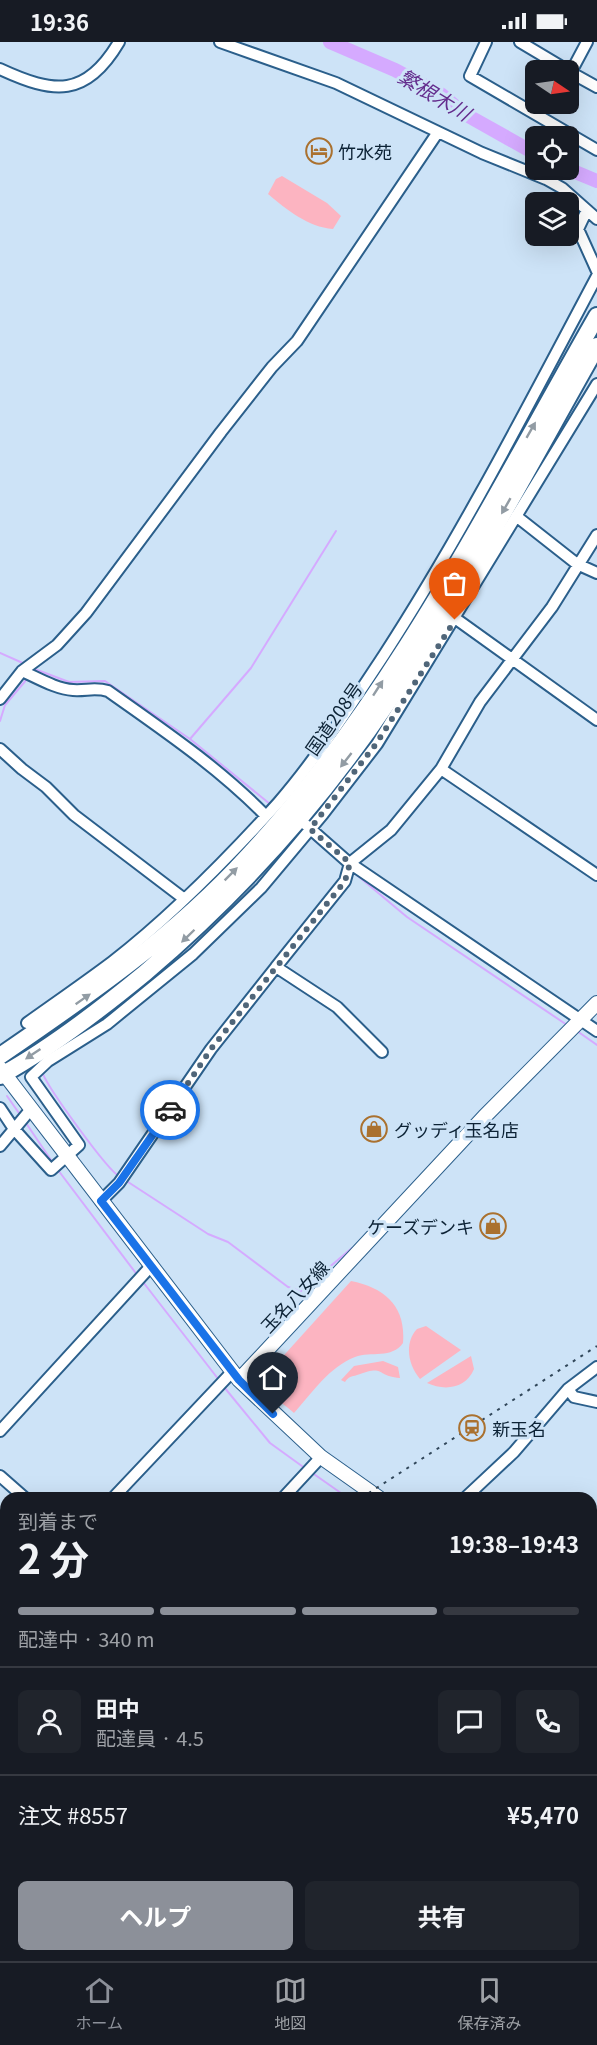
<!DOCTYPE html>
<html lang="ja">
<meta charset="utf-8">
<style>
body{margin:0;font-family:Georgia,"Noto Sans JP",serif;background:#20242c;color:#f1f3f6;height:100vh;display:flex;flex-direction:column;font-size:22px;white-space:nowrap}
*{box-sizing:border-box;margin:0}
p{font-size:20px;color:#9ea1a6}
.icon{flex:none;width:33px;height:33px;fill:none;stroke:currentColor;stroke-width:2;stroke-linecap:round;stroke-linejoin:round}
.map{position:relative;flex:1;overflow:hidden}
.details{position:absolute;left:0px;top:1450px;width:597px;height:470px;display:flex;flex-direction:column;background:#171b24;border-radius:18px 18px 0 0;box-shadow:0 6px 24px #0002}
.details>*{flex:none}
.needle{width:39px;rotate:103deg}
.buttons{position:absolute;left:525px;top:18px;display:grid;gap:12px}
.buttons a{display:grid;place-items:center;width:54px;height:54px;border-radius:9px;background:#171b24;box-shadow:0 6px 24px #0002;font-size:30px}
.pin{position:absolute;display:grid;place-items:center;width:51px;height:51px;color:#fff;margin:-62px -26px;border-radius:50% 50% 50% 0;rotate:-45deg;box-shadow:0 0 6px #0007}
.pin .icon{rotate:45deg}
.courier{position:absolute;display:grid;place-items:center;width:60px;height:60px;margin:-30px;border:4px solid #1a73e8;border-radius:50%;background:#fff;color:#222;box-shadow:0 2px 8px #0007}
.head em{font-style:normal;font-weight:700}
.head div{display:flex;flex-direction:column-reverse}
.head{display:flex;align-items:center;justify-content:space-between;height:102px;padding:0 18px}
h1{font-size:39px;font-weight:700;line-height:45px}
.bar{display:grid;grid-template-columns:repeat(4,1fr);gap:9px 6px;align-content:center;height:72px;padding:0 18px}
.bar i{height:8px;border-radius:4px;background:#363941}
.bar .selected{background:#8c9099}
.bar p{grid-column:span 4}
.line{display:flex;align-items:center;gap:15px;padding:0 18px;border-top:2px solid #363941}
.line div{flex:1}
.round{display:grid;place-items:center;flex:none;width:63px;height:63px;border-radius:9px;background:#20242c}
.cta{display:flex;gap:12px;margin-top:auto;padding:12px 18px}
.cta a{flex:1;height:69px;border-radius:9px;background:#8c9099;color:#fff;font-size:24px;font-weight:700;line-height:69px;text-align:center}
.cta a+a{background:#20242c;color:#f1f3f6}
.status{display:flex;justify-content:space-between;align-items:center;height:42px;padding:0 30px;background:#171b24;direction:ltr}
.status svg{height:16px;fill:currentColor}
.tabs{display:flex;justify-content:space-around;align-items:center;height:84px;border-top:2px solid #363941;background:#171b24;font-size:16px;color:#9ea1a6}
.tabs a{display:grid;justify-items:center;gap:3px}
.tabs .selected{color:#8c9099}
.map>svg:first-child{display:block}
.green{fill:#fcb4c1}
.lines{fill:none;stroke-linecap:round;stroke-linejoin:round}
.stream{stroke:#d5aaff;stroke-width:2}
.river{stroke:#d5aaff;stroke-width:14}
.minor-casing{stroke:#2b5f8b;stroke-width:14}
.major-casing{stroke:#2b5f8b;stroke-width:16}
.highway-casing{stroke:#2b5f8b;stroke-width:20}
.minor{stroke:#fff;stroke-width:10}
.major{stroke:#fff;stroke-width:14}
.highway{stroke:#fff;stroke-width:16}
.rail{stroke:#31475a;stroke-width:2;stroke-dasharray:3 6;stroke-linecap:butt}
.oneway{fill:#929ca4}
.done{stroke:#506679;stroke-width:6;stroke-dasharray:0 10.8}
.route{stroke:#1a73e8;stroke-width:8}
.labels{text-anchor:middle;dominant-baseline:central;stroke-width:6;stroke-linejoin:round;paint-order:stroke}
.poi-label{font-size:18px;fill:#0c2235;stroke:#cde3f7;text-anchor:start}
.street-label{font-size:18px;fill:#0c2235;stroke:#cde3f7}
.water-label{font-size:20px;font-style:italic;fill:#642d8d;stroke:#cde3f7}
</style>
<div class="status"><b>19:36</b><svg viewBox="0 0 49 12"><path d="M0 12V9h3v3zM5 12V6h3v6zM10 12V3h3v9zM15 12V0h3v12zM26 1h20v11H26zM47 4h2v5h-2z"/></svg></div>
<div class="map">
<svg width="597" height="1919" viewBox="0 0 597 1919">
<rect width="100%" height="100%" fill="#cde3f7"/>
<path class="green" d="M282,134L327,161L341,174L333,187C308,185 287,168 268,152L276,137Z
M351,1239C386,1246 406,1265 403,1301C392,1317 371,1309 355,1315C329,1325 312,1351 294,1371C280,1359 265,1351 267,1332Z
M426,1284L461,1308L420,1337C408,1323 404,1301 417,1287Z
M471,1314L474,1327C466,1347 444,1349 427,1341Z
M383,1319L398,1325L400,1336C375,1334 386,1322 357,1333C351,1335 349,1334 345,1340L341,1338L354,1324Z
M398,1914H515L522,1919H394Z"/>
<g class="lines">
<path class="stream" d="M0,611L25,622
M32,626L69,640L105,639L190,697L270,762
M0,679L5,663L27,637
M190,697L251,626L336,489
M314,798L343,822
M352,829L407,875L567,983
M577,989L597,1003
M43,1032C49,1047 107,1128 120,1135
M7,1054L21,1074
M26,1081L53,1121
M58,1128L138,1234
M125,1138L208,1192L228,1200L288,1245L301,1249L352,1206
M143,1240L219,1338
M224,1345L270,1401L306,1427
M311,1430L348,1456
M591,1638L597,1643"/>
<path class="river" d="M330,0L395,28L442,53L463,71L536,112
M568,127L597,139"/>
<g class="minor-casing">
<path id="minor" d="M220,0L336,41L482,111L546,137L562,146L597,177
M486,0L470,34L597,108
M520,0L567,28
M0,27C54,52 86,56 119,0
M568,29L597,45
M571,30L587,0
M587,168L578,187L597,229
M516,474L577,522L597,531
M452,574L597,678
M22,629C38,636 56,647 73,648C86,649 95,645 108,649C163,688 218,725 265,773
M0,657L22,629L57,603L86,571L221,390L272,325L297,299L438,90
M0,707L22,727L46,745L74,773L183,856
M441,727L597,833
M306,783L348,820L597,989
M27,981C55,961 84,941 112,920C169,876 230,814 278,761C317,716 351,663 384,613C463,491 529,362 597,234
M382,1010L337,965L276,925L345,839L350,821L391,788L441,727L480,660L552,565L597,493
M0,1066L14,1087L51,1128L79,1103L31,1035L48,1019L107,982L193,912L261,846L323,772L377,702L597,342
M0,1104L31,1067
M101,1159L119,1141L211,1007L276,925
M568,1347L574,1355L597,1360
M0,1389L152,1223
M0,1434L25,1456
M113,1456L232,1330
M283,1456L321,1415
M465,1456L514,1410L568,1347L597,1325
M591,1543L597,1535
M0,1577L6,1571
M591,1753L597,1745
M0,1763L6,1757
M591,1775L597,1780
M0,1803L6,1809
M106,1914L111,1919
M55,1919L56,1914
M146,1919L149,1914"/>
</g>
<g class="major-casing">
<path id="major" d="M0,1026L239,1338L321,1415L379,1456
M239,1338L484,1075L597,961
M591,1625L597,1629"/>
</g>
<g class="highway-casing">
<path id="highway" d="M0,1014C89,953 174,895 248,814C394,657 491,459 597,274
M0,1034C51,1006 100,968 145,931C238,852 320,761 388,660C465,546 529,424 597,304"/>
</g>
<use href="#minor" class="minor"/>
<use href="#major" class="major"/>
<use href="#highway" class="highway"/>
<path class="rail" d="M361,1456L597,1304
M0,1722L6,1717"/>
</g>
<defs><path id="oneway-solid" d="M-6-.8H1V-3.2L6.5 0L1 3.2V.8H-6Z" transform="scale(1.5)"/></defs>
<g class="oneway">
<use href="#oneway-solid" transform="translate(531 388) rotate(-60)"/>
<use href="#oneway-solid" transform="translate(506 464) rotate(120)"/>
<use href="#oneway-solid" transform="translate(378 646) rotate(-57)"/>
<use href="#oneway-solid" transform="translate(346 718) rotate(128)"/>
<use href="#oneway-solid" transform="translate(231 832) rotate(-45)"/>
<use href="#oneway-solid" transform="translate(188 894) rotate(136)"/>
<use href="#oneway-solid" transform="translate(83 957) rotate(-35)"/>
<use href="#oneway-solid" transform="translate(33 1012) rotate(146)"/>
</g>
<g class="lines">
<path class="done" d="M170,1068L211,1007L345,839L350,821L310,787L376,702L455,578"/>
<path class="route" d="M170,1068L119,1141L101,1159L239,1338L273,1372"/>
</g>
<defs>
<g id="hotel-ring" transform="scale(1.35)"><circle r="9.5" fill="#cde3f7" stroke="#aa712f" stroke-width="1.5"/><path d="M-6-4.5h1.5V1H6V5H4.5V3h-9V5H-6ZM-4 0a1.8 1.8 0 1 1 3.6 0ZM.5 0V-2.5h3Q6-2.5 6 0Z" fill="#aa712f"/></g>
<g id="shop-ring" transform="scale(1.35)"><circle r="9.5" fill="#cde3f7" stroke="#aa712f" stroke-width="1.5"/><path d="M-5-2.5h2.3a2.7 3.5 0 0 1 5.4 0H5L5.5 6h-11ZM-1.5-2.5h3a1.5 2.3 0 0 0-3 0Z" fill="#aa712f"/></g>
<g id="station-ring" transform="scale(1.35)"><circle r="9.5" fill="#cde3f7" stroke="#aa712f" stroke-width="1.5"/><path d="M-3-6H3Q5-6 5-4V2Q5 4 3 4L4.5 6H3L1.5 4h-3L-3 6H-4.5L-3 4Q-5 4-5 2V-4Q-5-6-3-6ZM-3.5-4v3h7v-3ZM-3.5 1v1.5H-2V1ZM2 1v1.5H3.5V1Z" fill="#aa712f"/></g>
</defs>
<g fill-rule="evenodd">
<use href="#hotel-ring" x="319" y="109"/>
<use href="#shop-ring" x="374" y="1087"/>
<use href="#shop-ring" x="493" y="1184"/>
<use href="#station-ring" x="472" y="1386"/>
</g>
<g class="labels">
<g class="poi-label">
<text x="338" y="109">竹水苑</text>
<text x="394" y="1087">グッディ玉名店</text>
<text x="474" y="1184" text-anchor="end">ケーズデンキ</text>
<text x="492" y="1386">新玉名</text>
</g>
<g class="street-label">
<text transform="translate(333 676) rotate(-55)">国道208号</text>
<text transform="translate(294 1254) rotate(-47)">玉名八女線</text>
</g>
<g class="water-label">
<text transform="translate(435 52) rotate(31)">繁根木川</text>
</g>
</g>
</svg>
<div class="buttons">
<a><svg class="needle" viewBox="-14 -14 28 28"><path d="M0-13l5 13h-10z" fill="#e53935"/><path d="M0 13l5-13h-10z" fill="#9ea1a6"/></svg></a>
<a><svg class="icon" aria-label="locate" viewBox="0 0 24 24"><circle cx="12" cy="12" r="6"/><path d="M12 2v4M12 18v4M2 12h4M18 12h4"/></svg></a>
<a><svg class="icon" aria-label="layers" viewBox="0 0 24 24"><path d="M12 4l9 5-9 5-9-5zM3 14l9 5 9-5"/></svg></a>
</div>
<div class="pin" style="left:455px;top:578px;background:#ea580c"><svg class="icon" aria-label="bag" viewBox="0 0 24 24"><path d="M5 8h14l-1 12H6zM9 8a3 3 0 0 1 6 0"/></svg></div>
<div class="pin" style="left:273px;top:1372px;background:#1f2937"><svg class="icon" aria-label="home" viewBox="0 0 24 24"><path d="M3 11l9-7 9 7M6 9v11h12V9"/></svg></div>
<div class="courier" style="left:170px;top:1068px"><svg class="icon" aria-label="car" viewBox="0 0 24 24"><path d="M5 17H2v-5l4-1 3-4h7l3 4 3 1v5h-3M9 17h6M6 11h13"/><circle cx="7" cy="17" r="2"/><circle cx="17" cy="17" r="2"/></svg></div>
<section class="details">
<div class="head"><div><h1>2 分</h1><p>到着まで</p></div><em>19:38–19:43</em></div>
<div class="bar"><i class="selected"></i><i class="selected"></i><i class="selected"></i><i></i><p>配達中 · 340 m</p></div>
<div class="line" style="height:108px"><a class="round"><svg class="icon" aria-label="person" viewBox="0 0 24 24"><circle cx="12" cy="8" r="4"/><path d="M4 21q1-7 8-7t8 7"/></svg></a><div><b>田中</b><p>配達員 · 4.5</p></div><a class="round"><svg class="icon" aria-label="chat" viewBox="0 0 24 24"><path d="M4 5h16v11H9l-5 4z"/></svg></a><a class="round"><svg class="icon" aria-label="phone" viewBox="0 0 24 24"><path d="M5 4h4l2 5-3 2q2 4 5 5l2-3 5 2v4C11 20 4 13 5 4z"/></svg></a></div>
<div class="line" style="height:78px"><div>注文 #8557</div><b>¥5,470</b></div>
<div class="cta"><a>ヘルプ</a><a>共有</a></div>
</section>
</div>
<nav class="tabs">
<a class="selected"><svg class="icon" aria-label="home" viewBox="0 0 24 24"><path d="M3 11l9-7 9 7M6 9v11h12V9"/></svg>ホーム</a>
<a><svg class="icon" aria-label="map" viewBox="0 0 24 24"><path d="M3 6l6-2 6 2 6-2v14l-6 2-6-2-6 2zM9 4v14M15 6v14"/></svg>地図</a>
<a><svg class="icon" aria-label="saved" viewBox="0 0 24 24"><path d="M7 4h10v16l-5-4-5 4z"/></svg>保存済み</a>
</nav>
